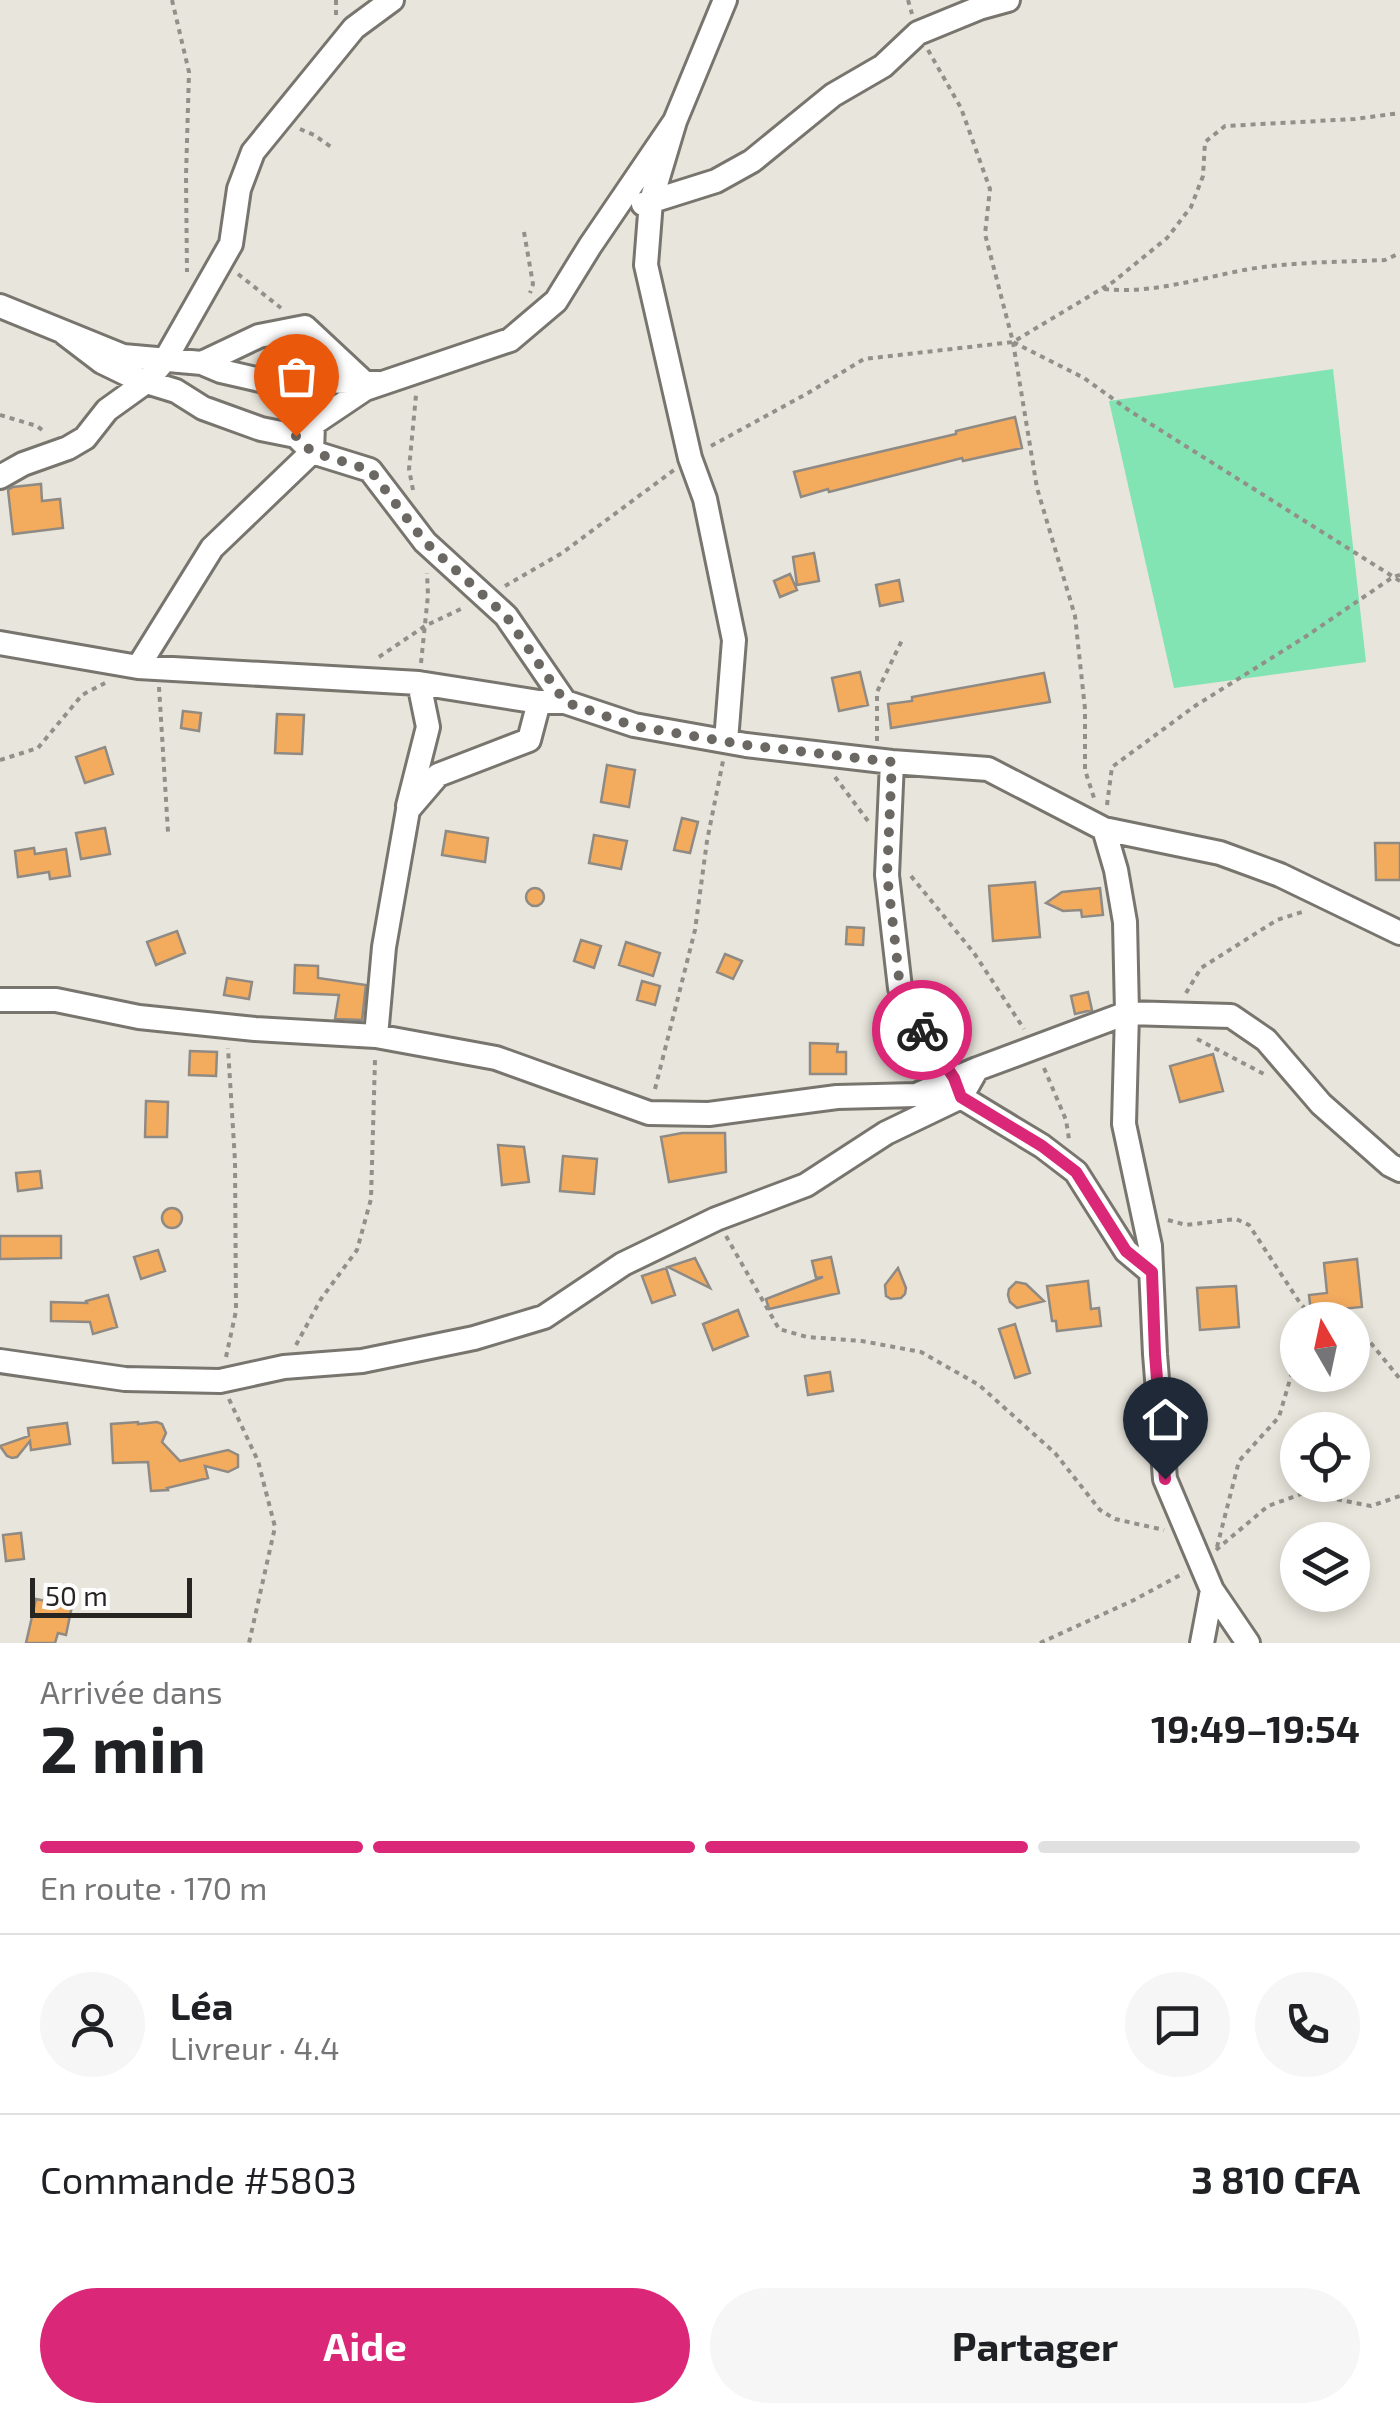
<!DOCTYPE html>
<html lang="fr">
<meta charset="utf-8">
<style>
body{margin:0;font-family:"Exo 2",sans-serif;background:#f6f6f6;color:#202124;height:100vh;display:flex;flex-direction:column;font-size:38px;white-space:nowrap}
*{box-sizing:border-box;margin:0}
p{font-size:32px;color:#757577}
.icon{flex:none;width:55px;height:55px;fill:none;stroke:currentColor;stroke-width:2;stroke-linecap:round;stroke-linejoin:round}
.map{position:relative;height:1643px;overflow:hidden}
.sheet{display:flex;flex-direction:column;background:#fff;flex:1}
.sheet>*{flex:none}
.needle{width:65px;rotate:351deg}
.fabs{position:absolute;left:1280px;top:1302px;display:grid;gap:20px}
.fabs a{display:grid;place-items:center;width:90px;height:90px;border-radius:50%;background:#fff;box-shadow:0 5px 15px #0003;font-size:50px}
.scale{position:absolute;left:30px;bottom:25px;width:162px;box-sizing:border-box;padding-left:10px;border:5px solid #272522;border-top:0;font-size:28px;line-height:35px;white-space:nowrap;color:#272522;-webkit-text-stroke:8px #fff;paint-order:stroke}
.pin{position:absolute;display:grid;place-items:center;width:85px;height:85px;color:#fff;margin:-102px -42px;border-radius:50% 50% 50% 0;rotate:-45deg;box-shadow:0 0 10px #0007}
.pin .icon{rotate:45deg}
.courier{position:absolute;display:grid;place-items:center;width:100px;height:100px;margin:-50px;border:8px solid #db2777;border-radius:50%;background:#fff;color:#222;box-shadow:0 2px 12px #0007}
.overview em{font-style:normal;font-weight:700}
.overview div{display:flex;flex-direction:column-reverse}
.overview{display:flex;align-items:center;justify-content:space-between;height:170px;padding:0 40px}
h1{font-size:65px;font-weight:700;line-height:75px}
.bar{display:grid;grid-template-columns:repeat(4,1fr);gap:15px 10px;align-content:center;height:120px;padding:0 40px}
.bar i{height:12px;border-radius:8px;background:#e0e0e0}
.bar .current{background:#db2777}
.bar p{grid-column:span 4}
.line{display:flex;align-items:center;gap:25px;padding:0 40px;border-top:2px solid #e0e0e0}
.line div{flex:1}
.round{display:grid;place-items:center;flex:none;width:105px;height:105px;border-radius:52px;background:#f6f6f6}
.action{display:flex;gap:20px;margin-top:auto;padding:20px 40px}
.action a{flex:1;height:115px;border-radius:60px;background:#db2777;color:#fff;font-size:40px;font-weight:700;line-height:115px;text-align:center}
.action a+a{background:#f6f6f6;color:#202124}
.map>svg:first-child{display:block}
.green{fill:#82e3b3}
.building{fill:#f3ab5e;stroke:#908a84;stroke-width:2.5}
.lines{fill:none;stroke-linecap:round;stroke-linejoin:round}
.minor-casing{stroke:#78756e;stroke-width:28}
.path{stroke:#93908a;stroke-width:4;stroke-dasharray:5 5;stroke-linecap:butt}
.minor{stroke:#fff;stroke-width:22}
.done{stroke:#6b6863;stroke-width:10;stroke-dasharray:0 18}
.route{stroke:#db2777;stroke-width:12}
</style>
<div class="map">
<svg width="1400" height="1643" viewBox="0 0 1400 1643">
<rect width="100%" height="100%" fill="#e8e5dc"/>
<path class="green" d="M1333,369L1366,662L1174,688L1109,401Z"/>
<path class="building" d="M1015,417L1022,448L963,461L962,458L829,492L828,489L801,497L794,472L956,434V431Z
M41,484L42,501L60,499L63,528L13,534L8,490L13,487Z
M814,553L819,581L797,585L793,557Z
M790,574L797,590L780,597L774,581Z
M899,580L903,601L880,606L876,585Z
M860,672L868,705L839,711L832,678Z
M1044,673L1050,702L891,728L888,704L912,701V697Z
M183,711L201,713L199,731L181,728Z
M277,714L304,715L302,754L275,753Z
M105,747L113,774L85,783L76,757Z
M607,765L635,770L629,807L601,802Z
M682,818L698,822L690,853L674,850Z
M105,828L110,854L81,859L76,833Z
M446,831L488,838L485,862L442,855Z
M594,835L627,841L621,869L589,863Z
M1375,843H1400V880H1376Z
M34,848L35,854L66,849L70,876L50,879L49,872L18,877L15,851Z
M1035,882L1040,937L993,941L989,886Z
M1100,888L1103,915L1082,917L1081,910L1063,911L1046,903L1062,892Z
M526 897a9 9 0 1 1 18 0a9 9 0 1 1-18 0Z
M847,927L864,928L863,945L846,944Z
M177,931L185,953L156,965L147,942Z
M581,940L601,946L594,968L574,961Z
M626,942L660,953L653,976L619,965Z
M725,954L742,961L733,979L717,972Z
M295,965L318,966V978L366,985L362,1020L335,1019L339,995L294,993Z
M227,978L252,982L249,999L224,995Z
M642,981L660,986L655,1005L637,1000Z
M1088,992L1092,1010L1075,1014L1071,996Z
M810,1043L838,1044L837,1052H846V1074H810Z
M190,1051L217,1052L216,1076L189,1075Z
M1213,1054L1223,1091L1180,1102L1170,1066Z
M146,1101L168,1102L167,1137H145Z
M682,1133H725L726,1172L669,1182L661,1137Z
M498,1145L524,1147L529,1182L502,1185Z
M563,1156L597,1159L594,1194L560,1191Z
M40,1171L42,1188L18,1191L16,1173Z
M162 1218a10 10 0 1 1 20 0a10 10 0 1 1-20 0Z
M0,1236H61V1258L0,1259Z
M158,1250L165,1271L141,1279L134,1257Z
M831,1257L839,1293L769,1309L766,1299L823,1277L816,1278L812,1261Z
M695,1258L710,1288L668,1267Z
M1357,1259L1362,1307L1311,1312L1309,1295L1327,1293L1324,1263Z
M666,1268L675,1295L652,1303L642,1276Z
M898,1268L906,1288L905,1294L901,1298L891,1299L886,1296L885,1285Z
M1088,1281L1091,1309L1099,1308L1101,1326L1057,1331L1056,1321H1052L1047,1286Z
M1016,1282L1026,1284L1044,1301L1017,1308L1010,1302L1008,1295L1009,1289Z
M1236,1286L1239,1327L1200,1330L1197,1288Z
M108,1295L117,1327L93,1334L90,1322L51,1321V1302L87,1303L86,1301Z
M738,1310L748,1336L713,1350L703,1324Z
M1015,1324L1030,1373L1015,1378L999,1329Z
M830,1372L833,1391L808,1395L805,1376Z
M138,1422V1424L157,1422L162,1424L166,1433L162,1442L180,1461L228,1450L238,1455V1467L228,1472L205,1466L208,1478L167,1488L168,1490L151,1491L148,1462L113,1463L111,1424Z
M67,1423L70,1444L31,1450L30,1441L17,1457L12,1458L7,1456L0,1446L29,1436L28,1428Z
M21,1533L24,1559L6,1561L3,1535Z
M36,1599L72,1606L66,1635L58,1633L55,1643H26Z"/>
<g class="lines">
<g class="minor-casing">
<path id="minor" d="M725,0L675,121L651,201L646,265L690,458L705,499L734,640L726,741
M643,204L716,181L752,161L833,95L883,66L918,33L979,8L1008,0
M0,306L123,356L202,363L221,371L286,386L319,381L378,383
M64,333L102,362L137,379L176,391L203,408L261,429L296,436L312,452L370,470L425,542L506,616L565,702
M202,363L259,336L305,327L365,383
M0,477L23,464L68,448L85,438L107,410L146,382L165,360L231,244L239,189L253,152L354,28L392,0
M0,643L138,667L419,683L539,702H565L634,725L746,745L892,762L988,769L1104,829L1220,853L1280,875L1400,933
M138,667L212,548L312,452L313,424L365,389L510,340L556,301L590,246L675,121
M892,762L887,875L900,988L925,1036L954,1078L961,1097L1042,1146L1076,1172L1126,1251L1151,1272
M408,806L428,727L419,683
M1104,829L1116,870L1125,922L1127,1013L1124,1124L1150,1246L1155,1354L1165,1479L1212,1590L1248,1643
M0,1000H56L139,1017L255,1029L376,1036L496,1058L649,1113L709,1114L837,1097L916,1095L977,1069L1127,1013L1231,1016L1266,1040L1321,1104L1390,1165L1400,1170
M376,1036L384,947L408,810L438,775L529,740L539,702
M0,1361L125,1379L220,1381L284,1367L362,1361L474,1338L544,1317L623,1264L716,1219L806,1185L886,1133L961,1097L977,1069
M1202,1643L1212,1590"/>
</g>
<path class="path" d="M172,0L189,72L186,176L187,272
M336,0V17
M908,0L912,14
M928,50L961,108L990,189L985,234L1013,342L1084,378L1130,411L1400,581
M300,129L314,135L334,149
M524,232L533,284L530,293
M238,274L281,308
M1104,289C1151,294 1197,279 1244,270C1287,262 1340,262 1385,260L1400,253
M1013,342L1037,488L1075,616L1085,709V770L1095,801
M0,415L37,426L46,433
M711,446L808,393L864,359L1013,342L1113,282L1167,238L1191,207L1203,176L1205,142L1225,126L1355,119L1400,113
M413,490L409,469L416,395
M505,586L562,553L674,470
M379,657L425,626L465,607
M421,663L428,595L427,573
M159,687L168,832
M877,741V692L903,638
M0,760L38,748L82,695L105,683
M835,777L868,821
M1107,805L1112,767L1195,706L1305,637L1393,577L1400,575
M911,876L974,953L1024,1029
M1186,993L1201,968L1277,920L1302,912
M1197,1039L1264,1074
M1044,1068L1066,1120L1069,1139
M655,1089L695,930L707,841L723,761
M1168,1220L1186,1225L1236,1219L1249,1225L1300,1303L1315,1320
M726,1236L779,1329L807,1337L862,1341L921,1352L979,1385L1055,1453L1100,1510L1115,1519L1164,1530
M1352,1336L1370,1342L1400,1379
M296,1345L321,1299L357,1250L371,1199L375,1060
M226,1357L236,1311L235,1161L228,1048
M229,1399L258,1461L275,1527L249,1643
M1217,1547L1239,1461L1279,1417L1298,1352
M1216,1550L1268,1506L1304,1493L1371,1506L1400,1496
M1040,1643L1134,1600L1184,1573"/>
<use href="#minor" class="minor"/>
</g>
<g class="lines">
<path class="done" d="M296,436L312,452L370,470L425,542L506,616L565,702L634,726L746,745L892,762L887,875L896,950L900,988L922,1030"/>
<path class="route" d="M922,1030L954,1078L961,1097L1042,1146L1076,1172L1126,1251L1152,1272L1155,1354L1165,1479"/>
</g>
</svg>
<div class="fabs">
<a><svg class="needle" viewBox="-14 -14 28 28"><path d="M0-13l5 13h-10z" fill="#e53935"/><path d="M0 13l5-13h-10z" fill="#757577"/></svg></a>
<a><svg class="icon" aria-label="locate" viewBox="0 0 24 24"><circle cx="12" cy="12" r="6"/><path d="M12 2v4M12 18v4M2 12h4M18 12h4"/></svg></a>
<a><svg class="icon" aria-label="layers" viewBox="0 0 24 24"><path d="M12 4l9 5-9 5-9-5zM3 14l9 5 9-5"/></svg></a>
</div>
<div class="scale">50 m</div>
<div class="pin" style="left:296px;top:436px;background:#ea580c"><svg class="icon" aria-label="bag" viewBox="0 0 24 24"><path d="M5 8h14l-1 12H6zM9 8a3 3 0 0 1 6 0"/></svg></div>
<div class="pin" style="left:1165px;top:1479px;background:#1f2937"><svg class="icon" aria-label="home" viewBox="0 0 24 24"><path d="M3 11l9-7 9 7M6 9v11h12V9"/></svg></div>
<div class="courier" style="left:922px;top:1030px"><svg class="icon" aria-label="bike" viewBox="0 0 24 24"><circle cx="6" cy="16" r="4"/><circle cx="18" cy="16" r="4"/><path d="M6 16l4-8h5l3 8M10 8l3 8H6M13 5h3"/></svg></div>
</div>
<section class="sheet">
<div class="overview"><div><h1>2 min</h1><p>Arrivée dans</p></div><em>19:49–19:54</em></div>
<div class="bar"><i class="current"></i><i class="current"></i><i class="current"></i><i></i><p>En route · 170 m</p></div>
<div class="line" style="height:180px"><a class="round"><svg class="icon" aria-label="person" viewBox="0 0 24 24"><circle cx="12" cy="8" r="4"/><path d="M4 21q1-7 8-7t8 7"/></svg></a><div><b>Léa</b><p>Livreur · 4.4</p></div><a class="round"><svg class="icon" aria-label="chat" viewBox="0 0 24 24"><path d="M4 5h16v11H9l-5 4z"/></svg></a><a class="round"><svg class="icon" aria-label="phone" viewBox="0 0 24 24"><path d="M5 4h4l2 5-3 2q2 4 5 5l2-3 5 2v4C11 20 4 13 5 4z"/></svg></a></div>
<div class="line" style="height:130px"><div>Commande #5803</div><b>3 810 CFA</b></div>
<div class="action"><a>Aide</a><a>Partager</a></div>
</section>
